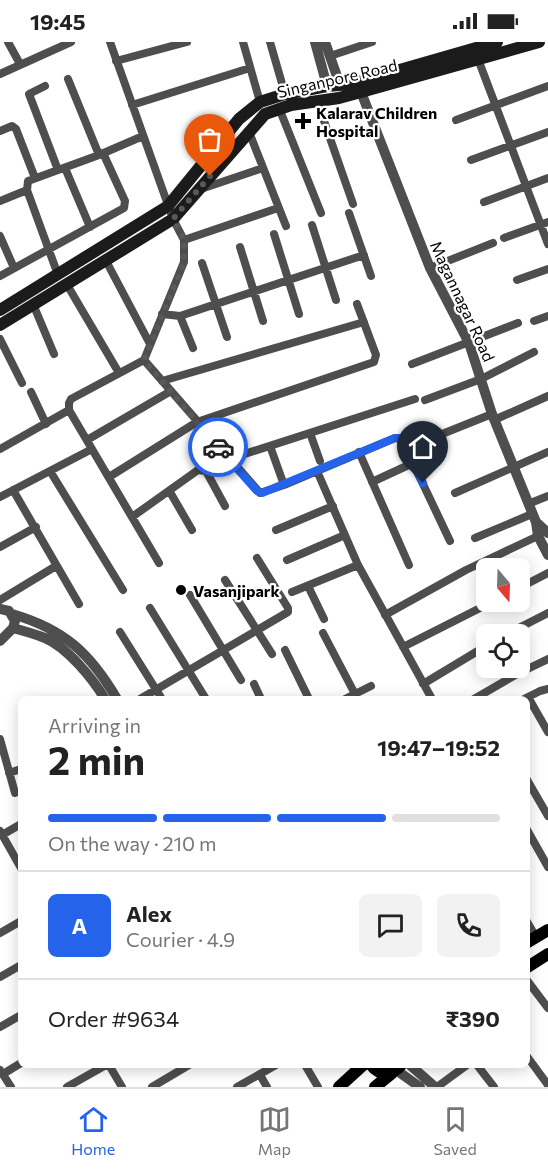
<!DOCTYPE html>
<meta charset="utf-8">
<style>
body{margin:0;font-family:Commissioner,sans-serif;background:#f2f2f2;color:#222;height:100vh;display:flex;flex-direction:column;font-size:22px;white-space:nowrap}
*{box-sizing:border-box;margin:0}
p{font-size:20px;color:#767676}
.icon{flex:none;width:33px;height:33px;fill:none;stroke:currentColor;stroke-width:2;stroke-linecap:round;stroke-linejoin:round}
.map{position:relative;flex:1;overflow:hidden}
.panel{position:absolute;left:18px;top:654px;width:512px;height:372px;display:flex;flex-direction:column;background:#fff;border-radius:9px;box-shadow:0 3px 15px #0003}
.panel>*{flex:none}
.needle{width:39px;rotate:161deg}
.buttons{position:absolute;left:476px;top:516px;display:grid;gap:12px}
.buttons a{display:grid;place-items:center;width:54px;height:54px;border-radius:9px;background:#fff;box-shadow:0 3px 15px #0003;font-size:30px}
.pin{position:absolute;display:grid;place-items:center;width:51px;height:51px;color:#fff;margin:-62px -26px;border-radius:50% 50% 50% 0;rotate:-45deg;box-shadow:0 0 6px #0007}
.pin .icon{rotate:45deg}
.courier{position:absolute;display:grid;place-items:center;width:60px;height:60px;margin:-30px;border:4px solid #2563eb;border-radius:50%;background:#fff;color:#222;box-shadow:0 2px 8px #0007}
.headline em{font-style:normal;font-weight:700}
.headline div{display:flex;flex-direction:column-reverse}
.headline{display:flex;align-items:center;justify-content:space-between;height:102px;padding:0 30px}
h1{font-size:39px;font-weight:700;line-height:45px}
.bar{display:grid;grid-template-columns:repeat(4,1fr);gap:9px 6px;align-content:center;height:72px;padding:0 30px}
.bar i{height:8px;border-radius:4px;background:#e0e0e0}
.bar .current{background:#2563eb}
.bar p{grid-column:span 4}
.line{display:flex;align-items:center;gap:15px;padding:0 30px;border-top:2px solid #e0e0e0}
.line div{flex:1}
.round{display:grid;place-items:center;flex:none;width:63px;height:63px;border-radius:9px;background:#f2f2f2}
.status{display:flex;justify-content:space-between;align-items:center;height:42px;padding:0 30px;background:#fff;direction:ltr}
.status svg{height:16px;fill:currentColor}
.tabs{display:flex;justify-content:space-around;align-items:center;height:84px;border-top:2px solid #e0e0e0;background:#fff;font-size:16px;color:#767676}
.tabs a{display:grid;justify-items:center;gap:3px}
.tabs .current{color:#2563eb}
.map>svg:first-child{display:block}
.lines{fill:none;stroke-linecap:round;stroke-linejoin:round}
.minor{stroke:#4e4e4e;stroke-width:8}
.tertiary{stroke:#4e4e4e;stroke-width:10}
.secondary{stroke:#1b1b1b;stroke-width:12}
.primary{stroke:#000;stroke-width:12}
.done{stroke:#595959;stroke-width:6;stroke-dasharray:0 10.8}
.route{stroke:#2563eb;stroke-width:8}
.poi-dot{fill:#000;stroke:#fff;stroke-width:2}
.labels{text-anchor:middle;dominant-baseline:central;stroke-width:4.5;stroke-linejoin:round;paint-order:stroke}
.street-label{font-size:16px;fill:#000;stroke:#fff}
.poi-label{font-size:16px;font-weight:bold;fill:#000;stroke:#fff;text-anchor:start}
</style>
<div class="status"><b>19:45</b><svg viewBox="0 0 49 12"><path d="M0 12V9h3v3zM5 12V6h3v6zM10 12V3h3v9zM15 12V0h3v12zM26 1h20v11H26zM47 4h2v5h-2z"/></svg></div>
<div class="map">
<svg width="548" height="1045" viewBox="0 0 548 1045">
<rect width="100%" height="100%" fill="#fff"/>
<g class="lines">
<path class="minor" d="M8,0L20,22
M110,0L173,177L184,198V220L144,318L260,451L284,443L395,396H399L413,421L450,499
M243,0L260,60
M270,0L285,52
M330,14L372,0
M478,17L548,202
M116,19L187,0
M0,32L71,0
M68,37L99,113
M45,44L29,52L58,128
M317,59L353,162
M132,63L250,26
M279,66L321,171
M456,78L548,44
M0,89L12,84L16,87L35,136
M249,90L286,184
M471,118L548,90
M65,126L90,185
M201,147L263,126
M27,148L58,233
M0,159L27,148L28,139L99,113L143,94
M484,160L548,136
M349,171L371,234
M312,183L336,258
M274,192L299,272
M0,194L14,226
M504,196L548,180
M184,198L278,166
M240,205L263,279
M105,217L150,302
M202,221L227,295
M430,226L493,201
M0,234L124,166L125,159L103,111
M517,238L548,227
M66,241L119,331
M33,262L54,312
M162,272L180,274L364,213
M180,274L193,306
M534,279L548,274
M0,297L22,341
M144,318L71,357L69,361V368L159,521
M412,322L518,281
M162,339L364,280
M31,350L46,382
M425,358L481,337L534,310
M494,378L548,354
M310,391L320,419
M432,396L492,372
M87,398L171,349
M270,404L284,443
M0,407L69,368
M359,410L409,523
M229,417L415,357
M50,429L123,548
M317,429L358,523L432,657
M109,435L197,380L374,320L376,313L357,262
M372,440L413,421
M13,448L79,562
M170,450L192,488
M455,451L548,410
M0,455L92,407
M528,462L548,454
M132,475L198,428L206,429L225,464
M276,488L333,464
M475,496L532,472
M0,505L36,485
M287,518L345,493
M225,538L272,612
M308,544L324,577
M519,546L548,531
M292,550L358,523
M190,553L241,638
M0,558L56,524
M150,566L206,657
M385,573L466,528L538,494
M120,590L162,657
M323,591L355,652
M507,592L548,571
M403,605L492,560
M285,608L309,657
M254,642L261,657
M423,642L486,604
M528,655L548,690
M140,657L288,570V566L257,516
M345,657L371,644
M474,657L517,632L548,617
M524,657L540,649L548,647
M0,697L15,751
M9,731L21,727
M526,736L548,774
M526,786L548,825
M0,789L21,826
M2,793L21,782
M526,878L536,895
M0,891L21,879
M0,935L21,923
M526,937L548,966
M0,985L21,973
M526,1013L548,1043
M109,1023L122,1045
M305,1023L318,1045
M477,1023L494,1045
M0,1028L11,1045
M3,1032L21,1021
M260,1033L267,1045
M67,1045L106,1023
M152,1045L189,1023
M237,1045L276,1023
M437,1045L467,1023"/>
<path class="tertiary" d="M315,0L327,44
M325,0L340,43
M361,50L430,226L469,301L492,372L536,480L538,494L548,513
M536,480L548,491
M0,567L9,569L15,579L13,586L0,599
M12,572C64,587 90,611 117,657
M13,586C24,589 35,592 45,596C67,605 93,637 105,657
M410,1023L435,1045
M396,1028L420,1045"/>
<path class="secondary" d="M0,268L168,164L239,77L260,60L285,52L327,44L351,42L497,0
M0,283L173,177L265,72L291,63L339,56L361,50L539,0"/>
<path class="primary" d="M526,901L548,888
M526,926L548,912
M371,1023C380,1034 392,1034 401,1023
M339,1045L363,1023
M375,1045L392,1031"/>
</g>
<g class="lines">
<path class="done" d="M210,134L173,177L184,198V220L144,318L218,405"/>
<path class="route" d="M218,405L257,449L262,451L395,396H399L423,441"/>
</g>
<g class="poi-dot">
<path d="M300 70h6v6h6v6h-6v6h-6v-6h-6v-6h6z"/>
<circle cx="181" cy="548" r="6"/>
</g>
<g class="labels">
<g class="street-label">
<text transform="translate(337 36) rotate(-13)">Singanpore Road</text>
<text transform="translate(463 259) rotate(65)">Magannagar Road</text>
</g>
<g class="poi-label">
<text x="316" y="70">Kalarav Children<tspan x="316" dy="18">Hospital</tspan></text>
<text x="193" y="548">Vasanjipark</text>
</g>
</g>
</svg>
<div class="buttons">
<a><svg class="needle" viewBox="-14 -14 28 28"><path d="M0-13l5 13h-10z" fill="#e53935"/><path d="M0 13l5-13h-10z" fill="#767676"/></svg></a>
<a><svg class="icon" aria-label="locate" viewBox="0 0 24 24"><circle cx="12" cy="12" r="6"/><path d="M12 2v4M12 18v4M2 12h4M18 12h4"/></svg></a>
</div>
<div class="pin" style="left:210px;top:134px;background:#ea580c"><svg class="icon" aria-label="bag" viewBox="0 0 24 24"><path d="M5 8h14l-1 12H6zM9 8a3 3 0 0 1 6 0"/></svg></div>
<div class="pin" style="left:423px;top:441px;background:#1f2937"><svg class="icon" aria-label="home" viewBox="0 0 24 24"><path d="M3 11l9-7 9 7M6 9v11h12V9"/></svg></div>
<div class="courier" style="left:218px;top:405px"><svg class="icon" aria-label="car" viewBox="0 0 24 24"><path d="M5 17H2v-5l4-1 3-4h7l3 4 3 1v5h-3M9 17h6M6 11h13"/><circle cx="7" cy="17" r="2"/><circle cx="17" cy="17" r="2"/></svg></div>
<section class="panel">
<div class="headline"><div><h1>2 min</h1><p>Arriving in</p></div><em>19:47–19:52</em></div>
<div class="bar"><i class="current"></i><i class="current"></i><i class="current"></i><i></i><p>On the way · 210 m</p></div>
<div class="line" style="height:108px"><b class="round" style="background:#2563eb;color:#fff">A</b><div><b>Alex</b><p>Courier · 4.9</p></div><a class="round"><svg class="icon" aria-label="chat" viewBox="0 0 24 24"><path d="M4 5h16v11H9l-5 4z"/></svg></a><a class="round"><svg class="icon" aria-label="phone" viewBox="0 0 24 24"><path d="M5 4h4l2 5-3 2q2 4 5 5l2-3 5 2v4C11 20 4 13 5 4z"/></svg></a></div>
<div class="line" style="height:78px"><div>Order #9634</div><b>₹390</b></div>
</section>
</div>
<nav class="tabs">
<a class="current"><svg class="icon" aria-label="home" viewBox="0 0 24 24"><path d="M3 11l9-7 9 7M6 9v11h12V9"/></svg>Home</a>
<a><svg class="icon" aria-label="map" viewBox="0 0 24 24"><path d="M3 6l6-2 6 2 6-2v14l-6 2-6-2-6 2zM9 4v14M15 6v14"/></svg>Map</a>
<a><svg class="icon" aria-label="saved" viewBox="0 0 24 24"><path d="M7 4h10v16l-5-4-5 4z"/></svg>Saved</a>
</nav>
